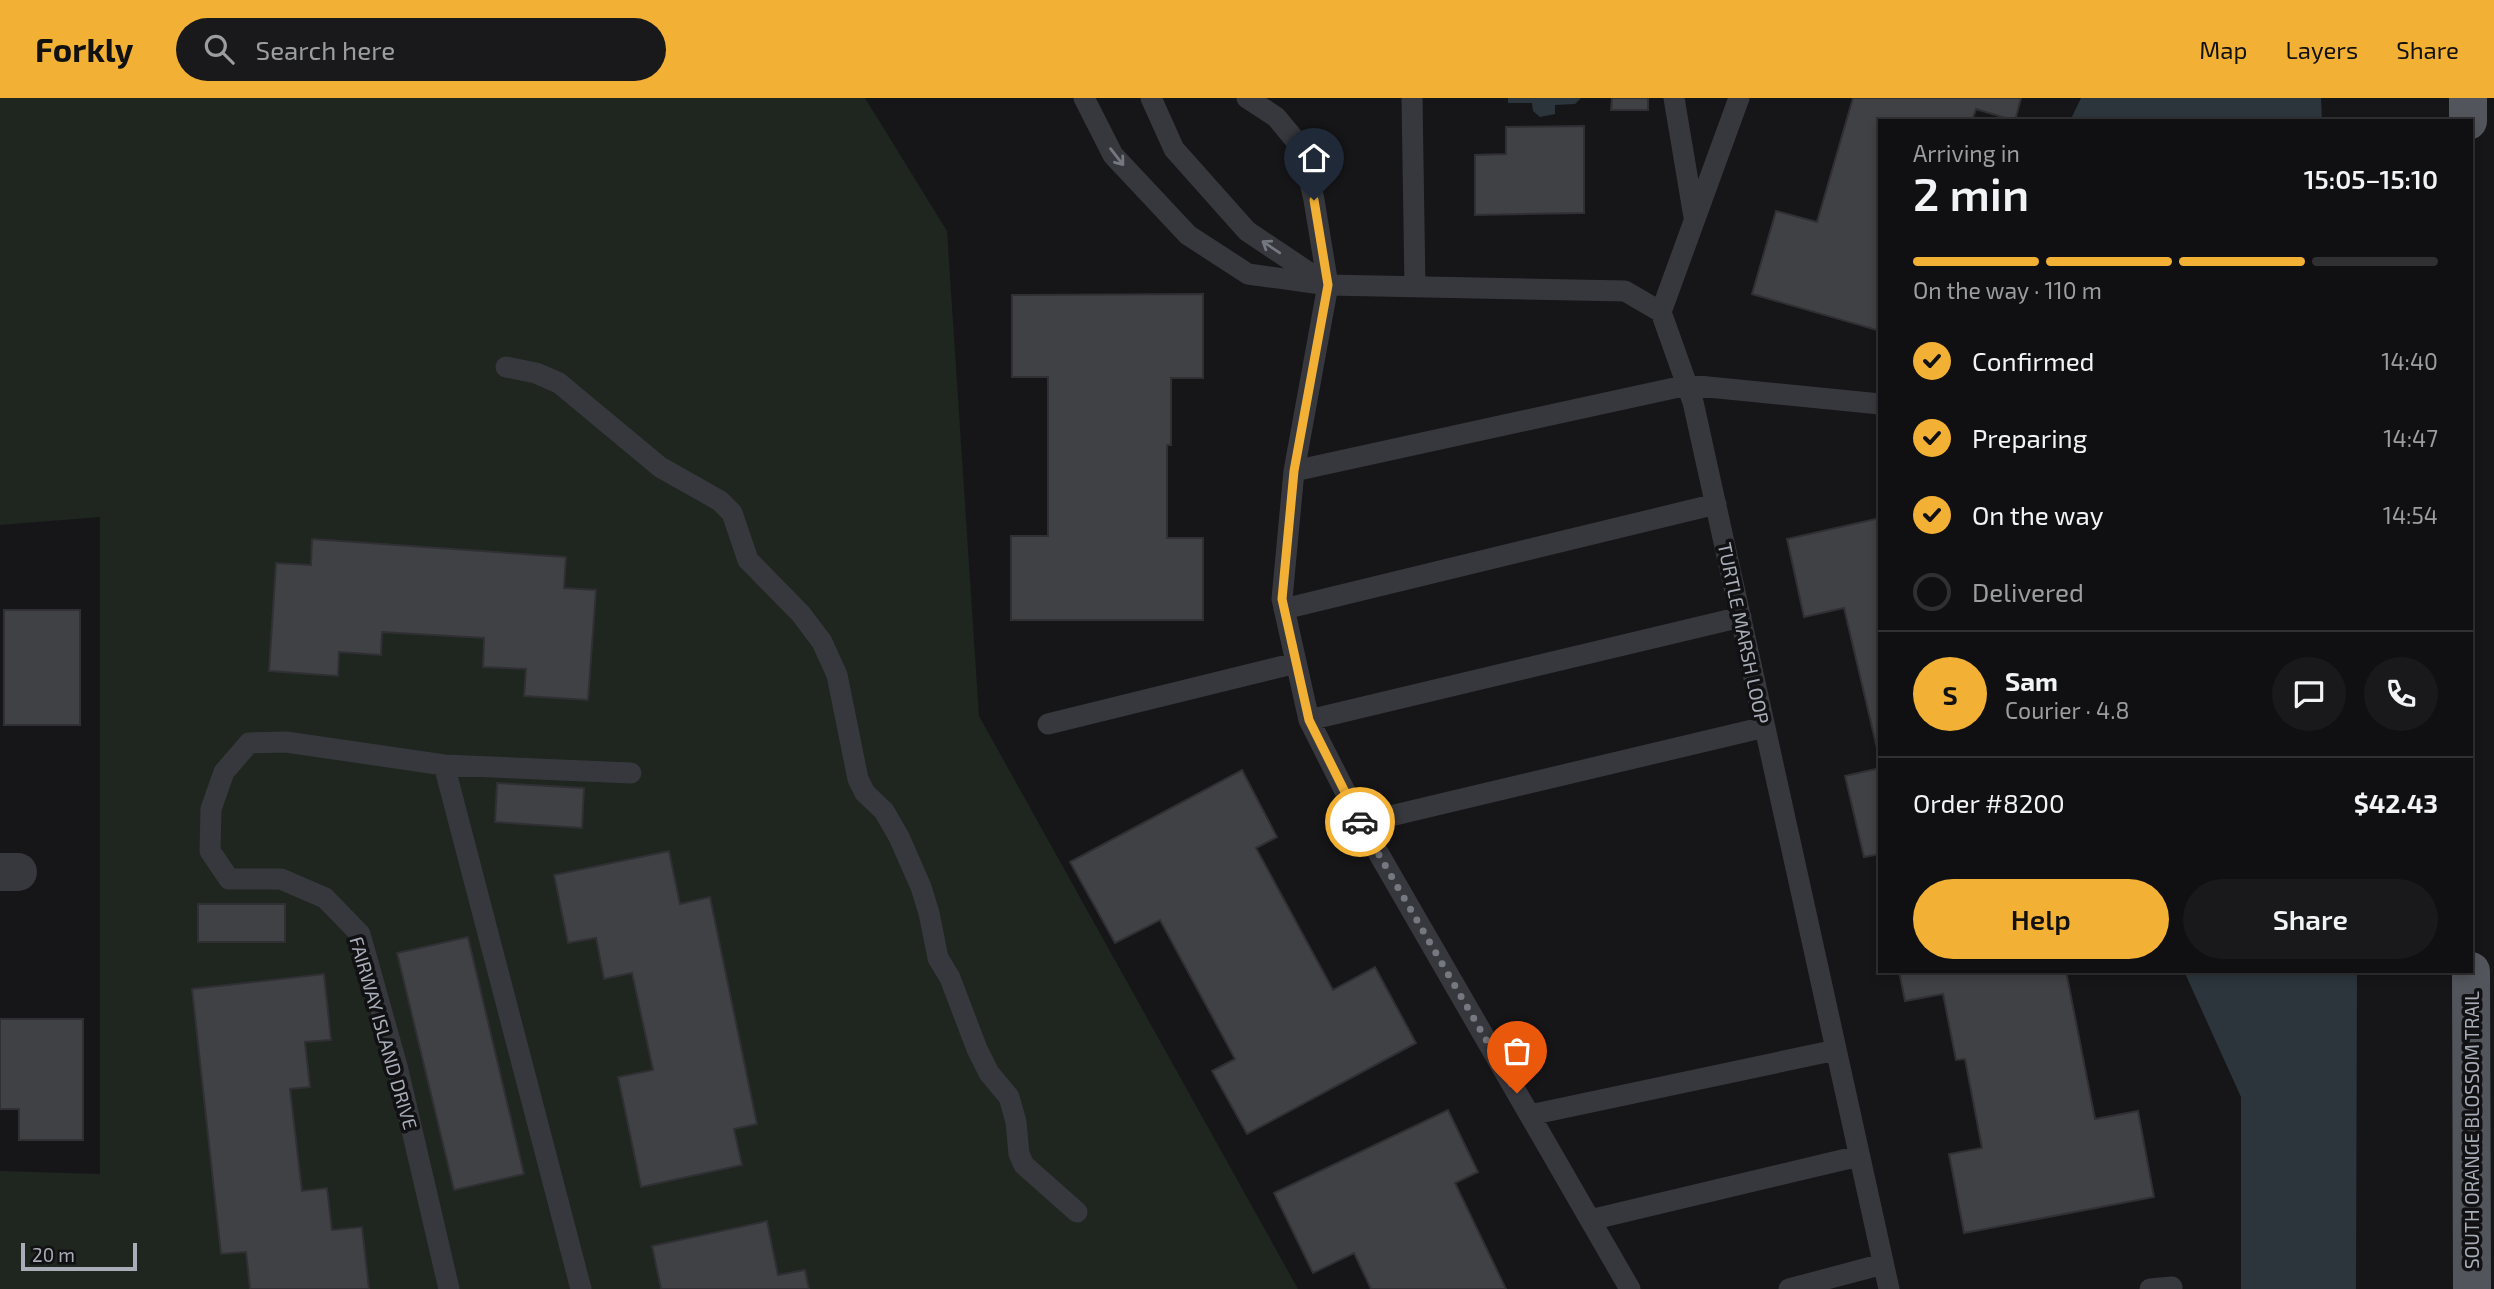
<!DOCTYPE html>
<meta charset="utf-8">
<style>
body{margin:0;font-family:"Exo 2",sans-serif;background:#19191b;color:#f1f3f6;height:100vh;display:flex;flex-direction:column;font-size:26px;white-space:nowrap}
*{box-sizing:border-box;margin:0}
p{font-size:23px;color:#9c9d9f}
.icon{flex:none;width:38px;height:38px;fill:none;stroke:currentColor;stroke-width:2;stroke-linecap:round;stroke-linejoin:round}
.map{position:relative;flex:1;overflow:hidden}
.sheet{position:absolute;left:1878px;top:21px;width:595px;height:854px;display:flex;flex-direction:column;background:#101012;border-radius:0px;box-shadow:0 4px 10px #0003,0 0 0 2px #303032}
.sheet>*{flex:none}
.scale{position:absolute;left:21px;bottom:18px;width:116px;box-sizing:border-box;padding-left:7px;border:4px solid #a8adb8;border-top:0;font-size:19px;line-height:24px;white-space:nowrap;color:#a8adb8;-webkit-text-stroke:5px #111113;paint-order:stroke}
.pin{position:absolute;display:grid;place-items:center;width:60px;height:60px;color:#fff;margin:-72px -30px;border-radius:50% 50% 50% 0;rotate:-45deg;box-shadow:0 0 7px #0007}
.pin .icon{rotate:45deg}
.courier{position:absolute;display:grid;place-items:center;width:70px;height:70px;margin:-35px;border:5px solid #f2b134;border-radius:50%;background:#fff;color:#222;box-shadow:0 2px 9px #0007}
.overview em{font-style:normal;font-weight:600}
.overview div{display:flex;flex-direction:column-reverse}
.overview{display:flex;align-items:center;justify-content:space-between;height:119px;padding:0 35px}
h1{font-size:46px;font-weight:600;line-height:52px}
.bar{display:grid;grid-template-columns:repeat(4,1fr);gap:10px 7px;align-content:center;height:84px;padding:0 35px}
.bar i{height:9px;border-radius:5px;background:#303032}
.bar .active{background:#f2b134}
.bar p{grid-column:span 4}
.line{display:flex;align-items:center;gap:18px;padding:0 35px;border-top:2px solid #303032}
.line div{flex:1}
.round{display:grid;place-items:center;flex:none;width:74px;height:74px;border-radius:37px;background:#19191b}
ol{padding:0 35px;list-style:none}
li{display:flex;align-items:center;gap:21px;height:77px}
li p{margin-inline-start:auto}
li .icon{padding:7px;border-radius:50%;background:#f2b134;color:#111;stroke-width:4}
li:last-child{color:#9c9d9f}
li i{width:38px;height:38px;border:4px solid #303032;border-radius:50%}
.cta{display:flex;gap:14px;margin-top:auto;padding:14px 35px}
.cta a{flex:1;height:80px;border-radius:42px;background:#f2b134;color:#111;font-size:28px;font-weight:600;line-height:80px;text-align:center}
.cta a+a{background:#19191b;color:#f1f3f6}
header{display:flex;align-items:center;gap:42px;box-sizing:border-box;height:98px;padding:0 35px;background:#f2b134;color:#111}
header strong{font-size:33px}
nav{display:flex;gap:38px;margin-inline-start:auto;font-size:24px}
.search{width:490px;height:63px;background:#19191b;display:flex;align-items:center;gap:18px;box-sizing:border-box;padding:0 24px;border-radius:38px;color:#9c9d9f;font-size:26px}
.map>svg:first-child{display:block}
.green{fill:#1e261f}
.water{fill:#2c353c}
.building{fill:#404145;stroke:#303034;stroke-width:2}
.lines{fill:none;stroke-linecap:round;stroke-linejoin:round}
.service{stroke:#37383d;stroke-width:21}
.minor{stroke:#37383d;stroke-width:38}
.primary{stroke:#53555c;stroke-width:38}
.oneway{stroke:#757881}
.done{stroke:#757880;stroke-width:7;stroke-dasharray:0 12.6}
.route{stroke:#f2b134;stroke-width:9}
.labels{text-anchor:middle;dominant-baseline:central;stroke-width:7;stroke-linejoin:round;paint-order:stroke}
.street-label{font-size:19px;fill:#a8adb8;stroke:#111113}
</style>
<header>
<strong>Forkly</strong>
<div class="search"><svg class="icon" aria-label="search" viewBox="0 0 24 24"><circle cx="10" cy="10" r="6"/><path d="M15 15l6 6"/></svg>Search here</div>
<nav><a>Map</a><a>Layers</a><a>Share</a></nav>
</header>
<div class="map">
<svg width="2494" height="1191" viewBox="0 0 2494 1191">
<rect width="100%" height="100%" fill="#161618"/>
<path class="green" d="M0,0H865L947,133L979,618L1298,1191H0V1073L100,1076V419L0,427Z"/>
<path class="water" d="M1508,0H1581L1575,6L1555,7V16L1540,19L1533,13L1532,5H1508Z
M2081,0H2321L2322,23H2070Z
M2184,873H2357L2356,1191H2241V999Z"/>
<path class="building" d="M1612,0H1648V12H1611Z
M1853,0H2021L2015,23L1976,11L1972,23H1880V233L1752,196L1776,113L1817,124Z
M1584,28V115L1475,117V57L1506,56V29Z
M1203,196V280H1171V347H1167V440H1203V522H1011V438H1048V279H1012V197Z
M1880,420V663L1844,510L1804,519L1787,441Z
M312,441L566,459L564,490L596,492L588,602L524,598L526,571L483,569L484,540L382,534L381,557L339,554L338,578L269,573L276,465L311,467Z
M4,512H80V627H4Z
M1880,670V756L1864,759L1845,678Z
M1242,672L1277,739L1256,750L1333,892L1375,869L1416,945L1247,1036L1212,973L1235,961L1160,822L1115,845L1070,764Z
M497,685L584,690L582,730L495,724Z
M669,753L680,806L710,799L757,1026L734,1031L742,1067L641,1089L618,979L653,972L632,875L604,881L596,840L568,845L554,777Z
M198,806H285V844H198Z
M468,839L524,1076L454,1092L397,855Z
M1899,873H2066L2095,1021L2138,1013L2154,1099L1964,1135L1949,1056L1982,1050L1965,961L1956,962L1943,896L1905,903Z
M324,876L331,942L305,944L310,989L290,991L302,1093L327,1090L332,1132L362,1129L369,1191H250L246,1154L221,1156L192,891Z
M0,921H83V1042H19V1011H0Z
M1448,1012L1478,1074L1455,1085L1506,1191H1371L1354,1155L1313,1175L1274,1095Z
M767,1123L778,1177L805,1172L809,1191H661L652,1148Z"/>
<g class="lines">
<path class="service" d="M1084,0L1113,57L1188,137L1248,176L1328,187L1625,193L1661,214L1693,304L1889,1191
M1151,0L1174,51L1247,133L1323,184
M1247,0L1276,19L1296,43L1304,57L1314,102L1328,187L1294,373L1282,501L1309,622L1361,725L1630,1191
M1412,0L1415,189
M1674,0L1694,119
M1661,214L1739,0
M506,269L536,275L559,285L660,369L720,403L732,415L748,462L801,516L822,544L837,577L858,681L865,695L884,713L899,739L921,789L929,815L938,860L950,880L977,951L989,975L1009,999L1016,1024L1019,1056L1024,1067L1077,1114
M1294,373L1688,287L1880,306
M1284,511L1716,406
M1309,622L1741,519
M1048,626L1296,565
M444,667L581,1191
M1361,725L1765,629
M1530,1017L1836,952
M1590,1122L1859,1058
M449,1191L397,968L360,836L325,800L281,781H229L210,753L211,711L224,674L249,645L286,644L444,667L631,675
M1789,1191L1883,1166
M2150,1191L2172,1189"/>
<path class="minor" d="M0,774H18"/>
<path class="primary" d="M2468,0V23
M2471,873L2472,1191"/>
</g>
<defs><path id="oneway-shaft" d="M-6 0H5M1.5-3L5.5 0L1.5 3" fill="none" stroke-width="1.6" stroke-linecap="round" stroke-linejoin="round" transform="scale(1.75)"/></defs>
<g class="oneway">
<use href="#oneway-shaft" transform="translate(1117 59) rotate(52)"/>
<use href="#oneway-shaft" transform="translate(1271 149) rotate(-146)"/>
</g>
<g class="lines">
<path class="done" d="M1360,724L1517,995"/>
<path class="route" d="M1314,102L1328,187L1294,373L1282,501L1309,622L1360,724"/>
</g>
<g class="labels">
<g class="street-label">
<text transform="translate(1744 535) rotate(78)">TURTLE MARSH LOOP</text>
<text transform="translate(384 935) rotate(74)">FAIRWAY ISLAND DRIVE</text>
<text transform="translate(2471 1032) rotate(-90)">SOUTH ORANGE BLOSSOM TRAIL</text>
</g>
</g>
</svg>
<div class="scale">20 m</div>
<div class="pin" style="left:1517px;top:995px;background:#ea580c"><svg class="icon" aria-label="bag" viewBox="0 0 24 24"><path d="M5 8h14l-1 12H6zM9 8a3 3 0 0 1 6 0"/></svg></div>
<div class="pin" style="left:1314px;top:102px;background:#1f2937"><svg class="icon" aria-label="home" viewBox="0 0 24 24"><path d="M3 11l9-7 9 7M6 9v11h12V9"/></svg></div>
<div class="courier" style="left:1360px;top:724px"><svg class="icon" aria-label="car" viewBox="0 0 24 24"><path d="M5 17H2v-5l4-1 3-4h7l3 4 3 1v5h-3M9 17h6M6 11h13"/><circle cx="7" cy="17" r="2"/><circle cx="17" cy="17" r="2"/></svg></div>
<section class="sheet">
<div class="overview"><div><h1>2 min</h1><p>Arriving in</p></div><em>15:05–15:10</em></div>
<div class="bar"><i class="active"></i><i class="active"></i><i class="active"></i><i></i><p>On the way · 110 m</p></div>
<ol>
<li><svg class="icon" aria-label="check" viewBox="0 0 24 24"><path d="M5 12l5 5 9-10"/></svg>Confirmed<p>14:40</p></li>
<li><svg class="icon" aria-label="check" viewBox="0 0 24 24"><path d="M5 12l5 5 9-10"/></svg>Preparing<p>14:47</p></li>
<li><svg class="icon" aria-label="check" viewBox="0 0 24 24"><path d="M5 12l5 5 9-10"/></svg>On the way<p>14:54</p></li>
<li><i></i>Delivered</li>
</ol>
<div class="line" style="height:126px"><b class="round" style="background:#f2b134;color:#111">S</b><div><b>Sam</b><p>Courier · 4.8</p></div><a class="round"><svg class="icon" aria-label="chat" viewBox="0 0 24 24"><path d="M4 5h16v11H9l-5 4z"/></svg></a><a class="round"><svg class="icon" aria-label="phone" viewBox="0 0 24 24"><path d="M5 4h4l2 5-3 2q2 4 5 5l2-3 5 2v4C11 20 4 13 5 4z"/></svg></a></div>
<div class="line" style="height:91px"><div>Order #8200</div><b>$42.43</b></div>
<div class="cta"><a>Help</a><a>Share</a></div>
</section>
</div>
